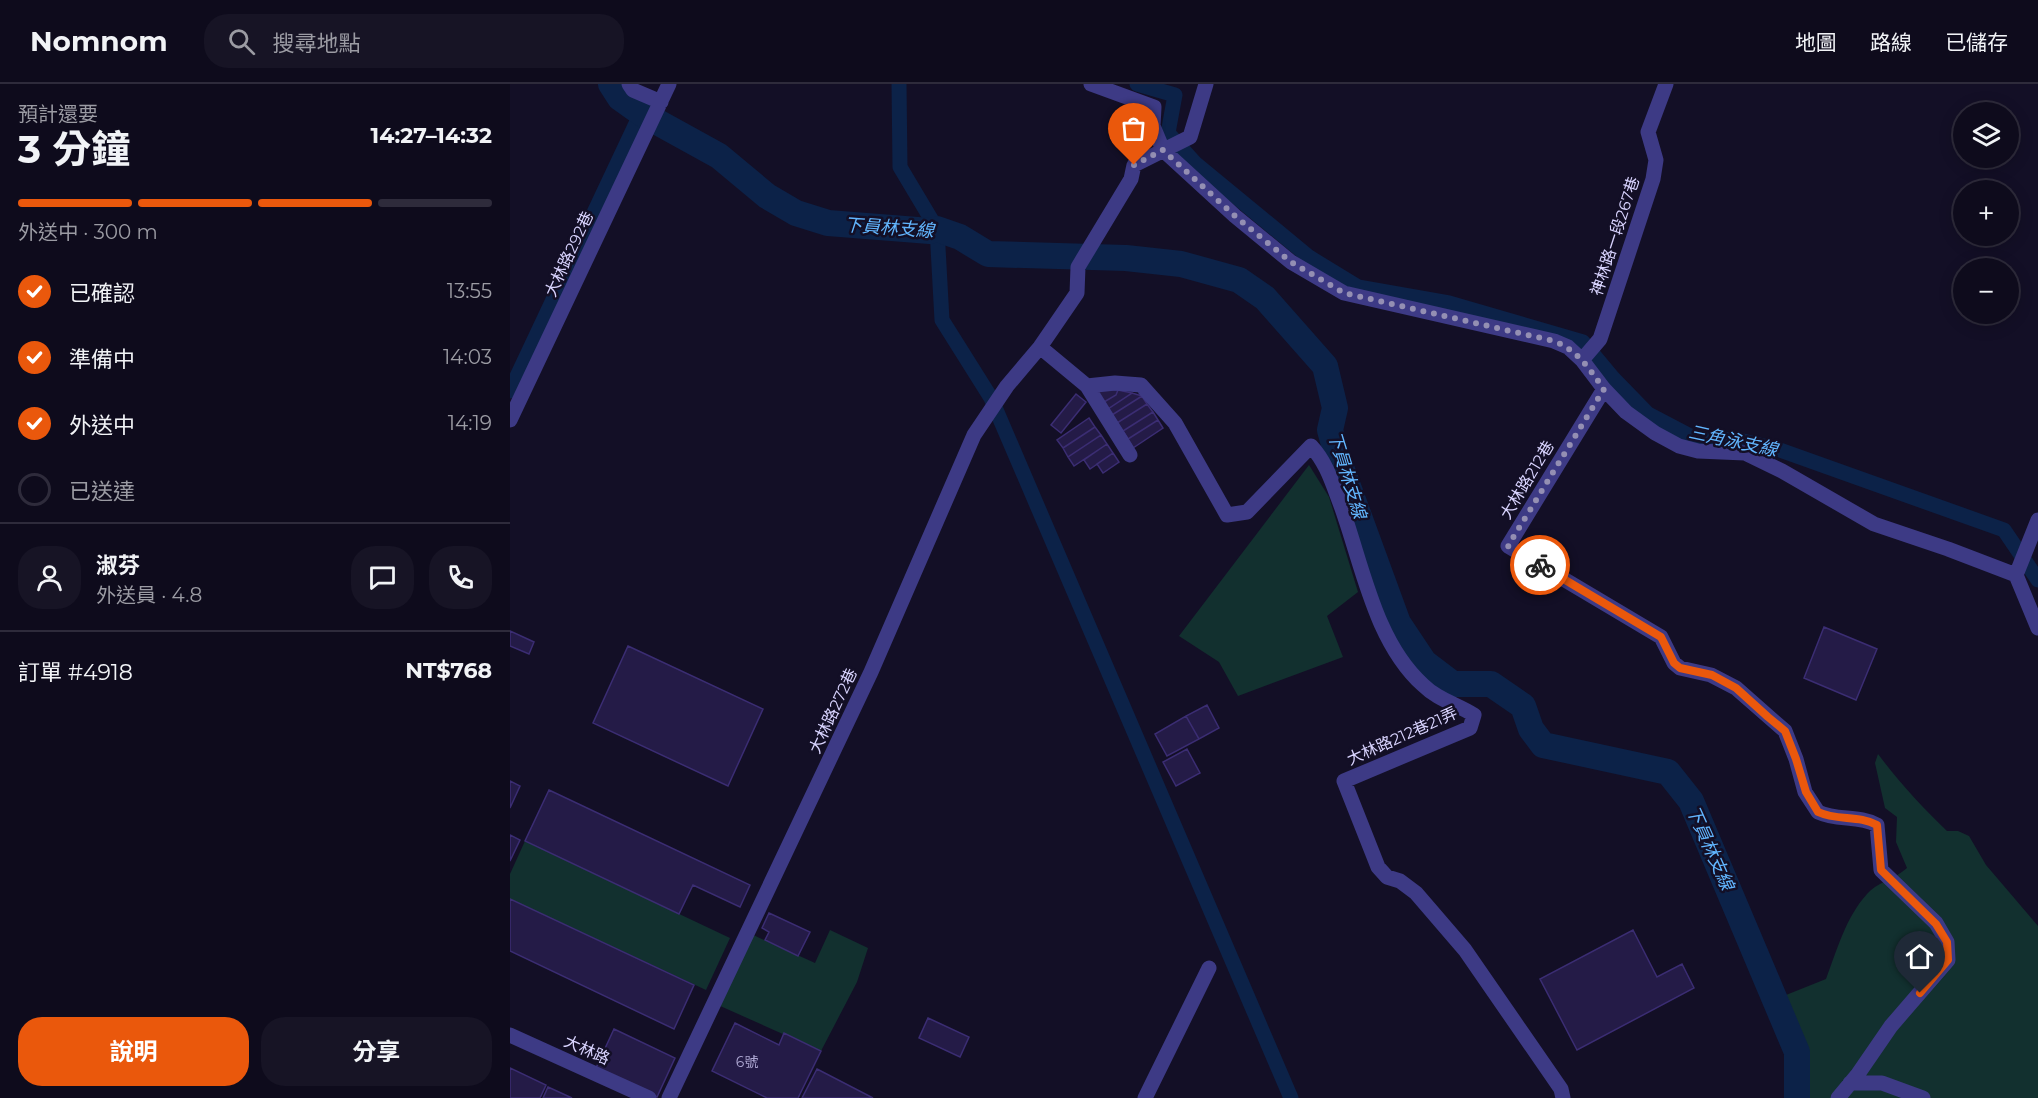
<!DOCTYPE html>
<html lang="zh-TW">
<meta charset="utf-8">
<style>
body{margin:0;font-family:Montserrat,"Noto Sans TC",sans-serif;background:#171425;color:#f1f3f6;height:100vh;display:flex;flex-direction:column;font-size:22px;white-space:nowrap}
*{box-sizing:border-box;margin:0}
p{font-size:20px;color:#9b9ba3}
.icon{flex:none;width:33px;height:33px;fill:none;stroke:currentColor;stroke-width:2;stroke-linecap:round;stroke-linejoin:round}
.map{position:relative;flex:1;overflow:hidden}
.sheet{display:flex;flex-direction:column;background:#0e0b1c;width:510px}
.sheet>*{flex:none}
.controls{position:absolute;left:1443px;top:18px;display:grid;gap:12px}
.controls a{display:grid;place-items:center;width:66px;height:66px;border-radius:50%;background:#0e0b1c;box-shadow:0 3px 15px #0003,0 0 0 2px #2e2b3b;font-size:30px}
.pin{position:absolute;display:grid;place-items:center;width:51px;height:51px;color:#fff;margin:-62px -26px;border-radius:50% 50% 50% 0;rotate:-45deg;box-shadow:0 0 6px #0007}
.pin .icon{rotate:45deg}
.courier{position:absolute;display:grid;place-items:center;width:60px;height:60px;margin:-30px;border:4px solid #ea580c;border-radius:50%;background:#fff;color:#222;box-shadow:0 2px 8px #0007}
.summary em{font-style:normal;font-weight:700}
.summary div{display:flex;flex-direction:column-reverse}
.summary{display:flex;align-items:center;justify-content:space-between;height:102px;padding:0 18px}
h1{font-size:39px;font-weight:700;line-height:45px}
.bar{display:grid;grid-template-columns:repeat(4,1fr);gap:9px 6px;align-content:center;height:72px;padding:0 18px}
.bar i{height:8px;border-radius:4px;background:#2e2b3b}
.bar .selected{background:#ea580c}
.bar p{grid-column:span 4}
.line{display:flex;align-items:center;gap:15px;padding:0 18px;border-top:2px solid #2e2b3b}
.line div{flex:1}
.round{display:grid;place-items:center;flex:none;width:63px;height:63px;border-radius:24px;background:#171425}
ol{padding:0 18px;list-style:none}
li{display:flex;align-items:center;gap:18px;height:66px}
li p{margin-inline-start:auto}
li .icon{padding:6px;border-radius:50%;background:#ea580c;color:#fff;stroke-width:4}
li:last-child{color:#9b9ba3}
li i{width:33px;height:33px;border:3px solid #2e2b3b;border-radius:50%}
.primary-button{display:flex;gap:12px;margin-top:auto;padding:12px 18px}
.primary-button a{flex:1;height:69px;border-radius:24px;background:#ea580c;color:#fff;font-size:24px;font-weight:700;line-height:69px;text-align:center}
.primary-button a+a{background:#171425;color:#f1f3f6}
header{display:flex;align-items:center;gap:36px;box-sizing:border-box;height:84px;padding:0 30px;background:#0e0b1c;border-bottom:2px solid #2e2b3b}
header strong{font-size:28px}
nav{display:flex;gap:33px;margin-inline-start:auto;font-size:21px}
.search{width:420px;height:54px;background:#171425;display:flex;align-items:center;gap:15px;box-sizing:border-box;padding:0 21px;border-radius:24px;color:#9b9ba3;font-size:22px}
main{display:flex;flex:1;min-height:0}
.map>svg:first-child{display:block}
.green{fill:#12302f}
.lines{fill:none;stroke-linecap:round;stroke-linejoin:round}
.canal{stroke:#0c2248;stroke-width:15}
.river{stroke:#0c2248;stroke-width:26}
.building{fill:#241b47;stroke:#3b2d73;stroke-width:1.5}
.minor{stroke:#3d3a85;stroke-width:15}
.done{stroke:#948fb3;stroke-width:6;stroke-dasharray:0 10.8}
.route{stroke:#ea580c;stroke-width:8}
.labels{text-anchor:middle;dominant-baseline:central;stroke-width:5;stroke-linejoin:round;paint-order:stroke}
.number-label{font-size:14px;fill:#aca6d1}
.street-label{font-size:16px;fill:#d9d4ff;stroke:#130f26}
.water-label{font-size:18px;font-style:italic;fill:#62b6ff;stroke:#130f26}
</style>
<header>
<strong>Nomnom</strong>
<div class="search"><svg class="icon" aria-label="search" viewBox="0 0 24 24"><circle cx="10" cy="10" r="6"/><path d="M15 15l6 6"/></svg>搜尋地點</div>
<nav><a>地圖</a><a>路線</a><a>已儲存</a></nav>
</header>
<main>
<section class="sheet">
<div class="summary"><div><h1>3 分鐘</h1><p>預計還要</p></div><em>14:27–14:32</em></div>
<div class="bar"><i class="selected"></i><i class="selected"></i><i class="selected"></i><i></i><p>外送中 · 300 m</p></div>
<ol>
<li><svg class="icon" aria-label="check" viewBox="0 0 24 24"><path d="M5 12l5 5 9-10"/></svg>已確認<p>13:55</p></li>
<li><svg class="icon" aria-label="check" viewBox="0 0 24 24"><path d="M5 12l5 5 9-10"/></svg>準備中<p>14:03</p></li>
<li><svg class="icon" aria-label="check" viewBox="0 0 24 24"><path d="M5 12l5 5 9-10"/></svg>外送中<p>14:19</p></li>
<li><i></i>已送達</li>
</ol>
<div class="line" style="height:108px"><a class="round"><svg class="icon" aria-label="person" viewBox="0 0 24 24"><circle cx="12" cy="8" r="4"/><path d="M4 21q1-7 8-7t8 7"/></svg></a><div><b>淑芬</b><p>外送員 · 4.8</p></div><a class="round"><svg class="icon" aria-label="chat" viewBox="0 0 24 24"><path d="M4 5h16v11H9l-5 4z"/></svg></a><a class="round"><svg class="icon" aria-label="phone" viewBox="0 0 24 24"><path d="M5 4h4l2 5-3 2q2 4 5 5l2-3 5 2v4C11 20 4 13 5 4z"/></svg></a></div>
<div class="line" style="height:78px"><div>訂單 #4918</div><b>NT$768</b></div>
<div class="primary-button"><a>說明</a><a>分享</a></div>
</section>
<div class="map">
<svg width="1528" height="1014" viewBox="0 0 1528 1014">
<rect width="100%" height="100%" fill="#130f26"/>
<path class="green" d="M799,381L819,413L848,508L817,532L833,573L728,612L709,578L669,552Z
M1368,670C1389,698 1412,723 1437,747H1448L1459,752L1476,781L1528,842V1014H1296L1292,968L1276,911L1316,895C1327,866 1336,833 1357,810C1366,799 1385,795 1397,784L1386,758L1387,733L1375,724L1365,679Z
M15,757L220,854L196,906L0,815V790Z
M320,846L358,864L347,898L311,967L208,921L241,850L305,879Z"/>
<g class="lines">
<path class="canal" d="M389,0L390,83L427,145L432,236L481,314L781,1014
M627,0L665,11L658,49L685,79L799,173L848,203L939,219L1073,258L1103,294L1138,330L1180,352L1233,357L1270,366L1494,446L1528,496
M0,307L131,29"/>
<path class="river" d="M101,0L110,14L131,29L209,72L257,112L286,129L318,139L420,147L427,145L450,153L478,170L616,174L671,180L729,196L755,214L815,282L825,324L820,346L828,375L888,539L914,578L943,600H981L1013,622L1021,645L1033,661L1158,688L1181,717L1287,968V1014"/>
</g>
<path class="building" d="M585,305L608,306L606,311L594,318Z
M608,306L622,309L598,325L594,318L606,311Z
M622,309L632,312L602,331L598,325Z
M566,310L576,318L551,349L541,341Z
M632,312L637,320L607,339L602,331Z
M637,320L643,328L613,347L607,339Z
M643,328L648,336L618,355L613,347Z
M579,334L585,343L553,364L547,356Z
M648,336L653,344L623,364L618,355Z
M585,343L591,351L558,373L553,364Z
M591,351L597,360L564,382L558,373Z
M597,360L603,369L580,385L574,376Z
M603,369L609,378L593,389L587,380Z
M1314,543L1367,565L1346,616L1294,594Z
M0,547L24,558L19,570L0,562Z
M118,562L253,625L218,702L83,639Z
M697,621L709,644L689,655L676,632Z
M676,632L689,655L657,672L645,650Z
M677,665L690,689L666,702L653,678Z
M0,697L10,702L0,724Z
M39,706L240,801L230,823L183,801L169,830L15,757Z
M0,751L10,756L0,777Z
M0,815L184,901L164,945L0,867Z
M259,829L300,848L288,872L255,856L259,848L252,844Z
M1123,846L1147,893L1172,880L1184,904L1067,966L1030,895Z
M418,934L459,953L450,973L409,954Z
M225,939L269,961L274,949L311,967L288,1014H257L202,987Z
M104,945L165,974L147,1013L86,984Z
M0,984L36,1001L30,1014H0Z
M307,985L363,1014H292Z
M38,1003L62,1014H33Z"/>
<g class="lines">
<path class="minor" d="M119,0L123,6L151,18
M581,0L644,23L643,42L653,66L725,132L781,178L834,209L1044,257L1058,263L1072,276L1094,305L1116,328L1145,349L1169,362L1188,367L1235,369L1272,387L1364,440L1438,465L1506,491
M530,263L577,302L605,299L631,301L665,339L717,431L737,428L801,362C816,378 822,398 830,419C852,478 864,557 913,601C928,616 947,620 964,631L960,644L834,697L868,783L877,793L890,797L906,809L955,866L1051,1005L1053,1014
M1072,276L1090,255L1143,95L1146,76L1138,48L1156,0
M577,302L620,371
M1094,305L998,462L1151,553L1164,579L1170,584L1201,591L1226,604L1275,647L1286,675L1295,708L1308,728C1327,737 1349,731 1367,741L1371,786L1426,839L1437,858L1438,876L1381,942L1348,990L1328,1014
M0,336L159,0
M1528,436L1506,491L1528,544
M0,951L139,1014
M1340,999H1372L1413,1014
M159,1014L361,588L464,351L497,302L530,263L567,209L568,183L621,95L624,81L680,53L696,0
M635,1014L699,884"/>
</g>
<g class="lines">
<path class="done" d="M624,81L653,66L725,132L781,178L834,209L1044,257C1069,267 1079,285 1094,305L998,462L1030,481"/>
<path class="route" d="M1030,481L1151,553L1164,579L1170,584L1202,591L1226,604L1258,633L1275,647L1286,675L1296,708L1308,728C1327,737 1349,731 1367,741L1371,786L1426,840L1437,858L1438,876L1410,909"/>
</g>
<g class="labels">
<g class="number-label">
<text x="237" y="978">6號</text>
</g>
<g class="street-label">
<text transform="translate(1105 152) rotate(-72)">神林路一段267巷</text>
<text transform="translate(59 170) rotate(-65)">大林路292巷</text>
<text transform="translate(1017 396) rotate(-59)">大林路212巷</text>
<text transform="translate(323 627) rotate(-65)">大林路272巷</text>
<text transform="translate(892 652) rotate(-24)">大林路212巷21弄</text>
<text transform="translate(77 966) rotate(24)">大林路</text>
</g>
<g class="water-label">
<text transform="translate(379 144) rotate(4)">下員林支線</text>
<text transform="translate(1223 357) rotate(12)">三角泳支線</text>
<text transform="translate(837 391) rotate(73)">下員林支線</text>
<text transform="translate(1200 764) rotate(66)">下員林支線</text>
</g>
</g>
</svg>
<div class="controls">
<a><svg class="icon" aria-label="layers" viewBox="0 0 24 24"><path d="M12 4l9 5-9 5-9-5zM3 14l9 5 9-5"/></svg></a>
<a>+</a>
<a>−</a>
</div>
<div class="pin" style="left:624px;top:81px;background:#ea580c"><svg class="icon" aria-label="bag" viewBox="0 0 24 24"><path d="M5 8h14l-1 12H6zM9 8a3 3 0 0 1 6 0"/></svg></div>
<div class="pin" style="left:1410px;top:909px;background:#1f2937"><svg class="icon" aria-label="home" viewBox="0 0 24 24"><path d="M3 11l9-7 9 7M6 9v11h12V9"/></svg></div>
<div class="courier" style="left:1030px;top:481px"><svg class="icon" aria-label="bike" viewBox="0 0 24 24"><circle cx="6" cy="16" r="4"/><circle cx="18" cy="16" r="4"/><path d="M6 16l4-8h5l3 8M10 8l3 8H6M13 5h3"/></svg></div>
</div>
</main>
